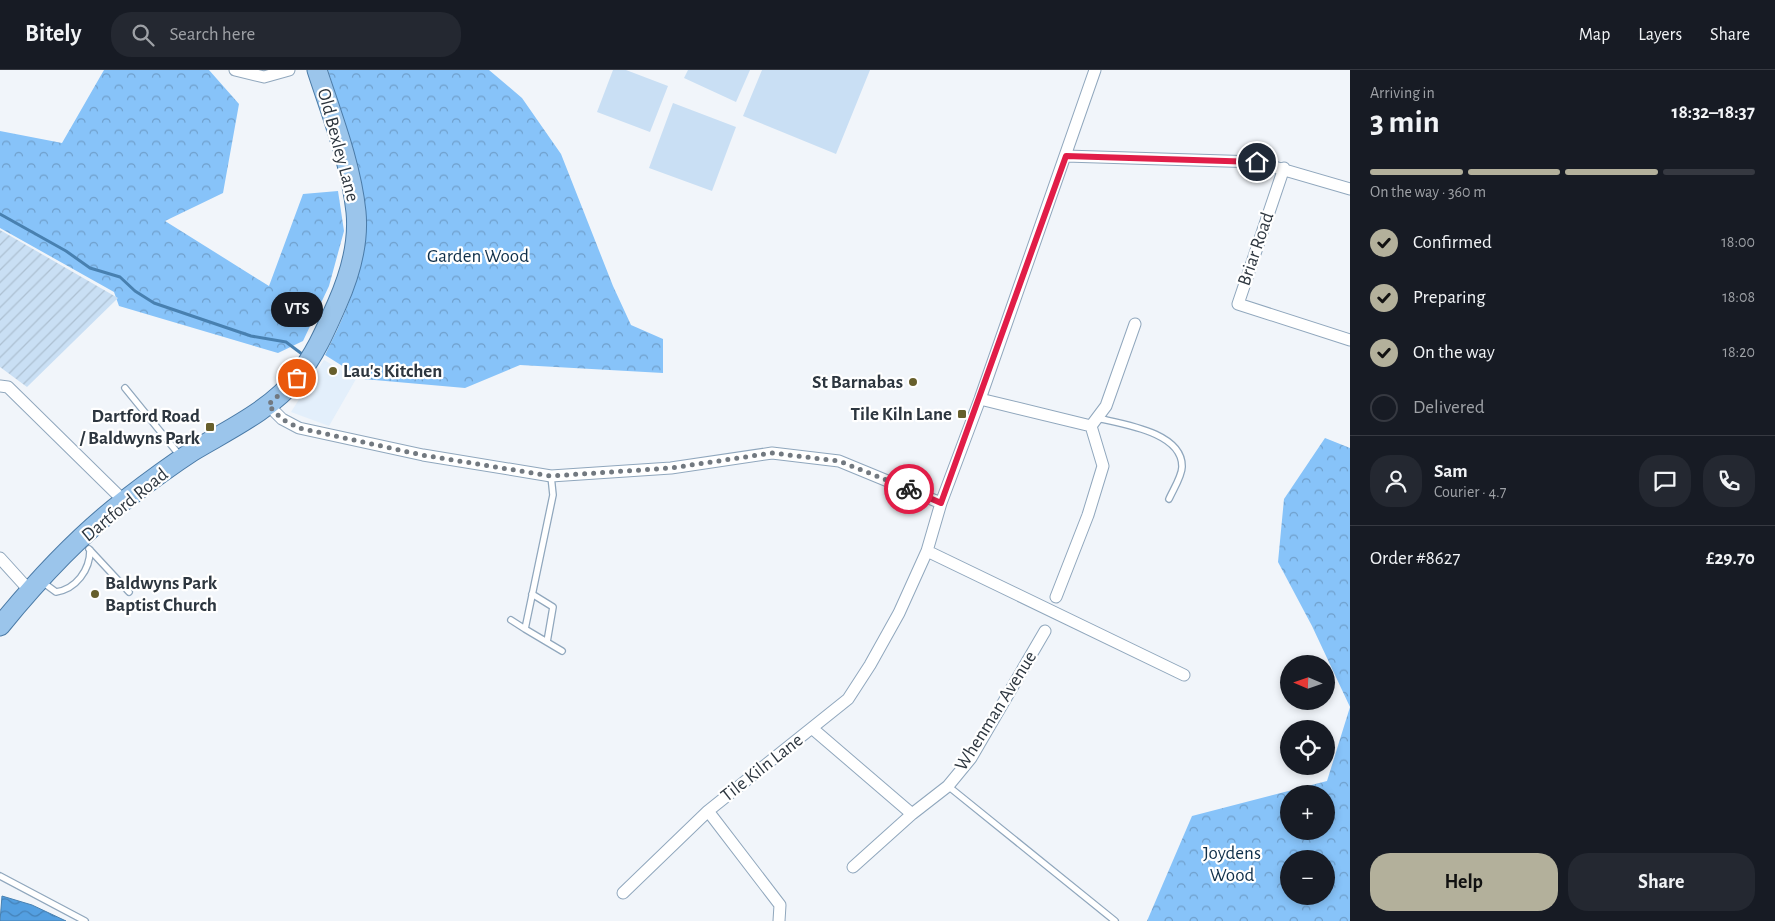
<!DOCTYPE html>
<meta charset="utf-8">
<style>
body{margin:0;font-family:"Alegreya Sans",sans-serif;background:#242831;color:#f1f3f6;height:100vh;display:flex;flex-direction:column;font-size:19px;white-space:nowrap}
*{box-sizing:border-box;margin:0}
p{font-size:16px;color:#9ea1a6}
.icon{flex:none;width:28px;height:28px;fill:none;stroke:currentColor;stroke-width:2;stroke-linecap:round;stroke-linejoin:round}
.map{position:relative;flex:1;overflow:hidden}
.drawer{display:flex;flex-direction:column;background:#171b24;width:425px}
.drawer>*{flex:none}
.needle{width:32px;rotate:272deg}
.buttons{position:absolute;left:1280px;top:585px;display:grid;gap:10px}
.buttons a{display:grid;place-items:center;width:55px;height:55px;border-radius:50%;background:#171b24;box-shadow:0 2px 8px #0003;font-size:25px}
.pin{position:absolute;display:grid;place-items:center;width:42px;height:42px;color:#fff;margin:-21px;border:2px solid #fff;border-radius:50%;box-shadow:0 1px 5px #0007}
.courier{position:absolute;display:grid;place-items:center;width:50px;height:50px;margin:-25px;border:4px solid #e11d48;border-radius:50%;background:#fff;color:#222;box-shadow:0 1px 6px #0007}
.bubble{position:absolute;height:35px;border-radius:18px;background:#171b24;box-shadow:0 2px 8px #0003;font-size:16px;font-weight:700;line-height:35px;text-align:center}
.overview em{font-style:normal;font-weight:700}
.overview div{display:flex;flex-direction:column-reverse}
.overview{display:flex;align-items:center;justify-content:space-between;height:85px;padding:0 20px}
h1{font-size:32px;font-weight:700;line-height:38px}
.bar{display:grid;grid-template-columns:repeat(4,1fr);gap:8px 5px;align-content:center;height:60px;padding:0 20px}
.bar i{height:6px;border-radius:4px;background:#363941}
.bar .selected{background:#b3b09b}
.bar p{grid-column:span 4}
.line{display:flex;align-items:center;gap:12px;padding:0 20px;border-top:1px solid #363941}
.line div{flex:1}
.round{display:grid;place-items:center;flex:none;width:52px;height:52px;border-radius:20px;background:#242831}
ol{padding:0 20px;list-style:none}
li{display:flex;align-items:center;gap:15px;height:55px}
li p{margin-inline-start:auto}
li .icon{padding:5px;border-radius:50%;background:#b3b09b;color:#111;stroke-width:4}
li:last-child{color:#9ea1a6}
li i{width:28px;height:28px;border:2px solid #363941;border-radius:50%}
.button{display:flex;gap:10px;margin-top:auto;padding:10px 20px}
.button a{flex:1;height:58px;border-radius:20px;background:#b3b09b;color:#111;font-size:20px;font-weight:700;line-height:58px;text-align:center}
.button a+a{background:#242831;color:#f1f3f6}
header{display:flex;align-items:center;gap:30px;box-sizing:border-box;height:70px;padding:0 25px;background:#171b24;border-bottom:1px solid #363941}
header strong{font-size:24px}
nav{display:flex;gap:28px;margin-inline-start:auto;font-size:18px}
.search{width:350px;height:45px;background:#242831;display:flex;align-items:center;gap:12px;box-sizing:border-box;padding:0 18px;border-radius:20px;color:#9ea1a6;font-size:19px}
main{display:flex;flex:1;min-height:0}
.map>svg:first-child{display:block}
.built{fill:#e3effb}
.forest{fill:url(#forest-crowns);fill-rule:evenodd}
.garden{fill:url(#garden-furrows)}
.pitch{fill:#c9dff4}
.water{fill:url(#water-waves);stroke:#4880b0}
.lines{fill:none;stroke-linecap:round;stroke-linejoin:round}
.stream{stroke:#4880b0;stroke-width:3}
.lane-casing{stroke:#90a7bd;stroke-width:8}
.street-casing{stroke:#90a7bd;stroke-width:13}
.primary-casing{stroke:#4a7aa6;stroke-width:21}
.lane{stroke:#fff;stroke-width:5.5}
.street{stroke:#fff;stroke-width:11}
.primary{stroke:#9bc5eb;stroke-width:19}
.done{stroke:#727980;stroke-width:5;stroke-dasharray:0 9}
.route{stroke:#e11d48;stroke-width:6}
.poi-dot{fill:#675f2c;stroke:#fff;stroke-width:2}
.labels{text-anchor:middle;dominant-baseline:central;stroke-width:4.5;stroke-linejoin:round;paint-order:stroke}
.street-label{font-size:19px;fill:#2d363f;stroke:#fff}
.park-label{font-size:19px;fill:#0f2f4a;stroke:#fff}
.poi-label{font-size:19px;font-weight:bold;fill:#2d363f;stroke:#fff;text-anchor:end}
</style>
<header>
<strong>Bitely</strong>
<div class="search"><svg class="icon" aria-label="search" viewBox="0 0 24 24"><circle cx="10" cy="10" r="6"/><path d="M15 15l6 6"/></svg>Search here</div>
<nav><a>Map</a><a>Layers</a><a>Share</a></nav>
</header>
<main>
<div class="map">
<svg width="1350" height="851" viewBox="0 0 1350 851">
<defs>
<pattern id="forest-crowns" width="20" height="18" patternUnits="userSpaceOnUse" patternTransform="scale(1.25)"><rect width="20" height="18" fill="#87c3f9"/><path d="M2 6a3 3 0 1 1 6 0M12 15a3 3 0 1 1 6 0" fill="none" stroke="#6f9fcb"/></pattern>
<pattern id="garden-furrows" width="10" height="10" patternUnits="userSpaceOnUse" patternTransform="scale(1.25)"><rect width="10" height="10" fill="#c9dff4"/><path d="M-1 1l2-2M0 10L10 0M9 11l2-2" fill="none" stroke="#adc0d2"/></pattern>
<pattern id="water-waves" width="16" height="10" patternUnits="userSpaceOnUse" patternTransform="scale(1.25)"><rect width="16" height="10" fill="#539fe1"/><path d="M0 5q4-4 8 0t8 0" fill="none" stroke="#4582b8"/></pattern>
</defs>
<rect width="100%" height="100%" fill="#f1f5fa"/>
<path class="built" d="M324,290L356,309L329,356L291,342Z"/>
<path class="forest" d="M104,0H209L239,34L223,123L165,151L269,216L303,124L338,121L344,161L329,216L303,271L278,283L119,236L114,222L0,158V61L62,73Z
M328,0H489L522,28L561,84L613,216L631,255L663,269V303L520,295L465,318L363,309L325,285C345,245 365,201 366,155C367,111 341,44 328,0Z
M1325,368L1350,378V851H1147L1192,746L1327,711L1350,637L1312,556L1278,492L1284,429ZM1289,724H1326V761H1289ZM1289,789H1326V826H1289Z"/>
<path class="garden" d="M0,160L118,228L27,317L0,297Z"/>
<path class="pitch" d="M613,0H626L668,16L650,62L597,42Z
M688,0H750L736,32L684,8Z
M762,0H870L836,84L743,46Z
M673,33L736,57L712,121L649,98Z"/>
<path class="water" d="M2,826L32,835L66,851H0Z"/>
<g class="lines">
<path class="stream" d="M0,144L66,181L90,198L120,207L135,221L154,233L251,266L286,272L302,284"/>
<g class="lane-casing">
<path id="lane" d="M125,318L181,387
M1097,348C1122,354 1183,362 1182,397C1182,406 1173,420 1169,429
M551,406L553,425L525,559L562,581
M89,479L129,522
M41,511L56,522C76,519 90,500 90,480
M532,524L553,537L547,572
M511,550L525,559
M948,716L1115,851
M0,806L85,851"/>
</g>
<g class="street-casing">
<path id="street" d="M235,0L264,7L289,0
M1066,86L1257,92L1350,119
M1284,98L1238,234L1350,270
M0,316L8,317L124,431
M980,329L1091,356
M268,335L282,349L299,358L423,385L551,406L671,398L772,383L839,391L941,433
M1091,356L1106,336L1135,254
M927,481L1184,605
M0,488L29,520
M1056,527L1088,445L1103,396L1091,356
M813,659L912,744
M708,741L780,835L779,851
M853,797L912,744L948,716L971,688L1045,561
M623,823L708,741L848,629L870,595L899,543L927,481L941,433L980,329L1095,0"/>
</g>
<g class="primary-casing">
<path id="primary" d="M0,556C35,513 81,464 125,430C147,413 170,396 193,381C228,360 271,340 297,307C315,285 326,259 337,234C349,207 359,173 356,142C351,94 332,46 317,0"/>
</g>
<use href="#lane" class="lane"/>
<use href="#street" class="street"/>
<use href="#primary" class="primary"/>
</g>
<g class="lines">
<path class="done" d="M297,308L268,335L282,349L299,358L422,385L551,406L671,398L772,383L839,391L909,419"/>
<path class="route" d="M909,419L941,433L1066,86L1257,92"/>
</g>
<g class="poi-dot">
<circle cx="333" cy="301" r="5"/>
<circle cx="913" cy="312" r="5"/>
<rect x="957" y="339" width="10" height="10" rx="2.5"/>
<rect x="205" y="352" width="10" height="10" rx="2.5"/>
<circle cx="95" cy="524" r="5"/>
</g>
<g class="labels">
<g class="street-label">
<text transform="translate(338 75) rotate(75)">Old Bexley Lane</text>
<text transform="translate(1256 179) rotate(-71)">Briar Road</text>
<text transform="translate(125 435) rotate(-39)">Dartford Road</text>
<text transform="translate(996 641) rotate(-58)">Whenman Avenue</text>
<text transform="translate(762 698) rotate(-38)">Tile Kiln Lane</text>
</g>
<g class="park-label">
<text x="478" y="186">Garden Wood</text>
<text x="1232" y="783">Joydens<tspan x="1232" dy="22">Wood</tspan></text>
</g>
<g class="poi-label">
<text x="343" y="301" text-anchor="start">Lau's Kitchen</text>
<text x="903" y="312">St Barnabas</text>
<text x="952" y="344">Tile Kiln Lane</text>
<text x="200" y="346">Dartford Road<tspan x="200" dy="22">/ Baldwyns Park</tspan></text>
<text x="105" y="513" text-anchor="start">Baldwyns Park<tspan x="105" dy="22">Baptist Church</tspan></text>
</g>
</g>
</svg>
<div class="buttons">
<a><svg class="needle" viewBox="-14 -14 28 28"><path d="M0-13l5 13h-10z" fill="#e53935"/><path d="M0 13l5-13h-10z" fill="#9ea1a6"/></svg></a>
<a><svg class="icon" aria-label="locate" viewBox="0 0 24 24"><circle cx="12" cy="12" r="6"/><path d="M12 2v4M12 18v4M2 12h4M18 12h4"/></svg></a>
<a>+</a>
<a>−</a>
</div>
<div class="pin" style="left:297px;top:308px;background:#ea580c"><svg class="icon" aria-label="bag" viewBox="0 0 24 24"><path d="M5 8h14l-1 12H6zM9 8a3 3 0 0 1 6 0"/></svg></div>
<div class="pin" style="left:1257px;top:92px;background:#1f2937"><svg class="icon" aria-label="home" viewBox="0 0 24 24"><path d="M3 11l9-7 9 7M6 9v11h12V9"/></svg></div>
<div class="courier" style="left:909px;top:419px"><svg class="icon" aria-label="bike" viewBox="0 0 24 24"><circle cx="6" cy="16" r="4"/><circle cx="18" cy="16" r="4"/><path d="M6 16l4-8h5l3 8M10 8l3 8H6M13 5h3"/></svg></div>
<div class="bubble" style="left:271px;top:222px;width:52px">VTS</div>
</div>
<section class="drawer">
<div class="overview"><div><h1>3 min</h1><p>Arriving in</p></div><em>18:32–18:37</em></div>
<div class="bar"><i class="selected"></i><i class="selected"></i><i class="selected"></i><i></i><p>On the way · 360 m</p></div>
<ol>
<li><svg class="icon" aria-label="check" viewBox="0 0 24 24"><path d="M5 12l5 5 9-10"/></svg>Confirmed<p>18:00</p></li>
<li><svg class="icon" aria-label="check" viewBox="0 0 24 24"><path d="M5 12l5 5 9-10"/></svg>Preparing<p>18:08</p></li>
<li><svg class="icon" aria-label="check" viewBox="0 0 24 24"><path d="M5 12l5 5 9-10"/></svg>On the way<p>18:20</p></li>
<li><i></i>Delivered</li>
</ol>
<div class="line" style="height:90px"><a class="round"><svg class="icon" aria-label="person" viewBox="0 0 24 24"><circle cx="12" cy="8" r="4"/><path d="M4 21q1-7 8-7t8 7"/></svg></a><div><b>Sam</b><p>Courier · 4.7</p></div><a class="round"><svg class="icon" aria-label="chat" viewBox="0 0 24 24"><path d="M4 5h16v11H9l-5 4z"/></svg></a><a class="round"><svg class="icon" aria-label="phone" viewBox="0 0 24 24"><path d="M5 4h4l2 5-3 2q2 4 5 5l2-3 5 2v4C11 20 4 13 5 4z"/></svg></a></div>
<div class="line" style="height:65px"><div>Order #8627</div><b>£29.70</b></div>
<div class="button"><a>Help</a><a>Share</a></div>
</section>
</main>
